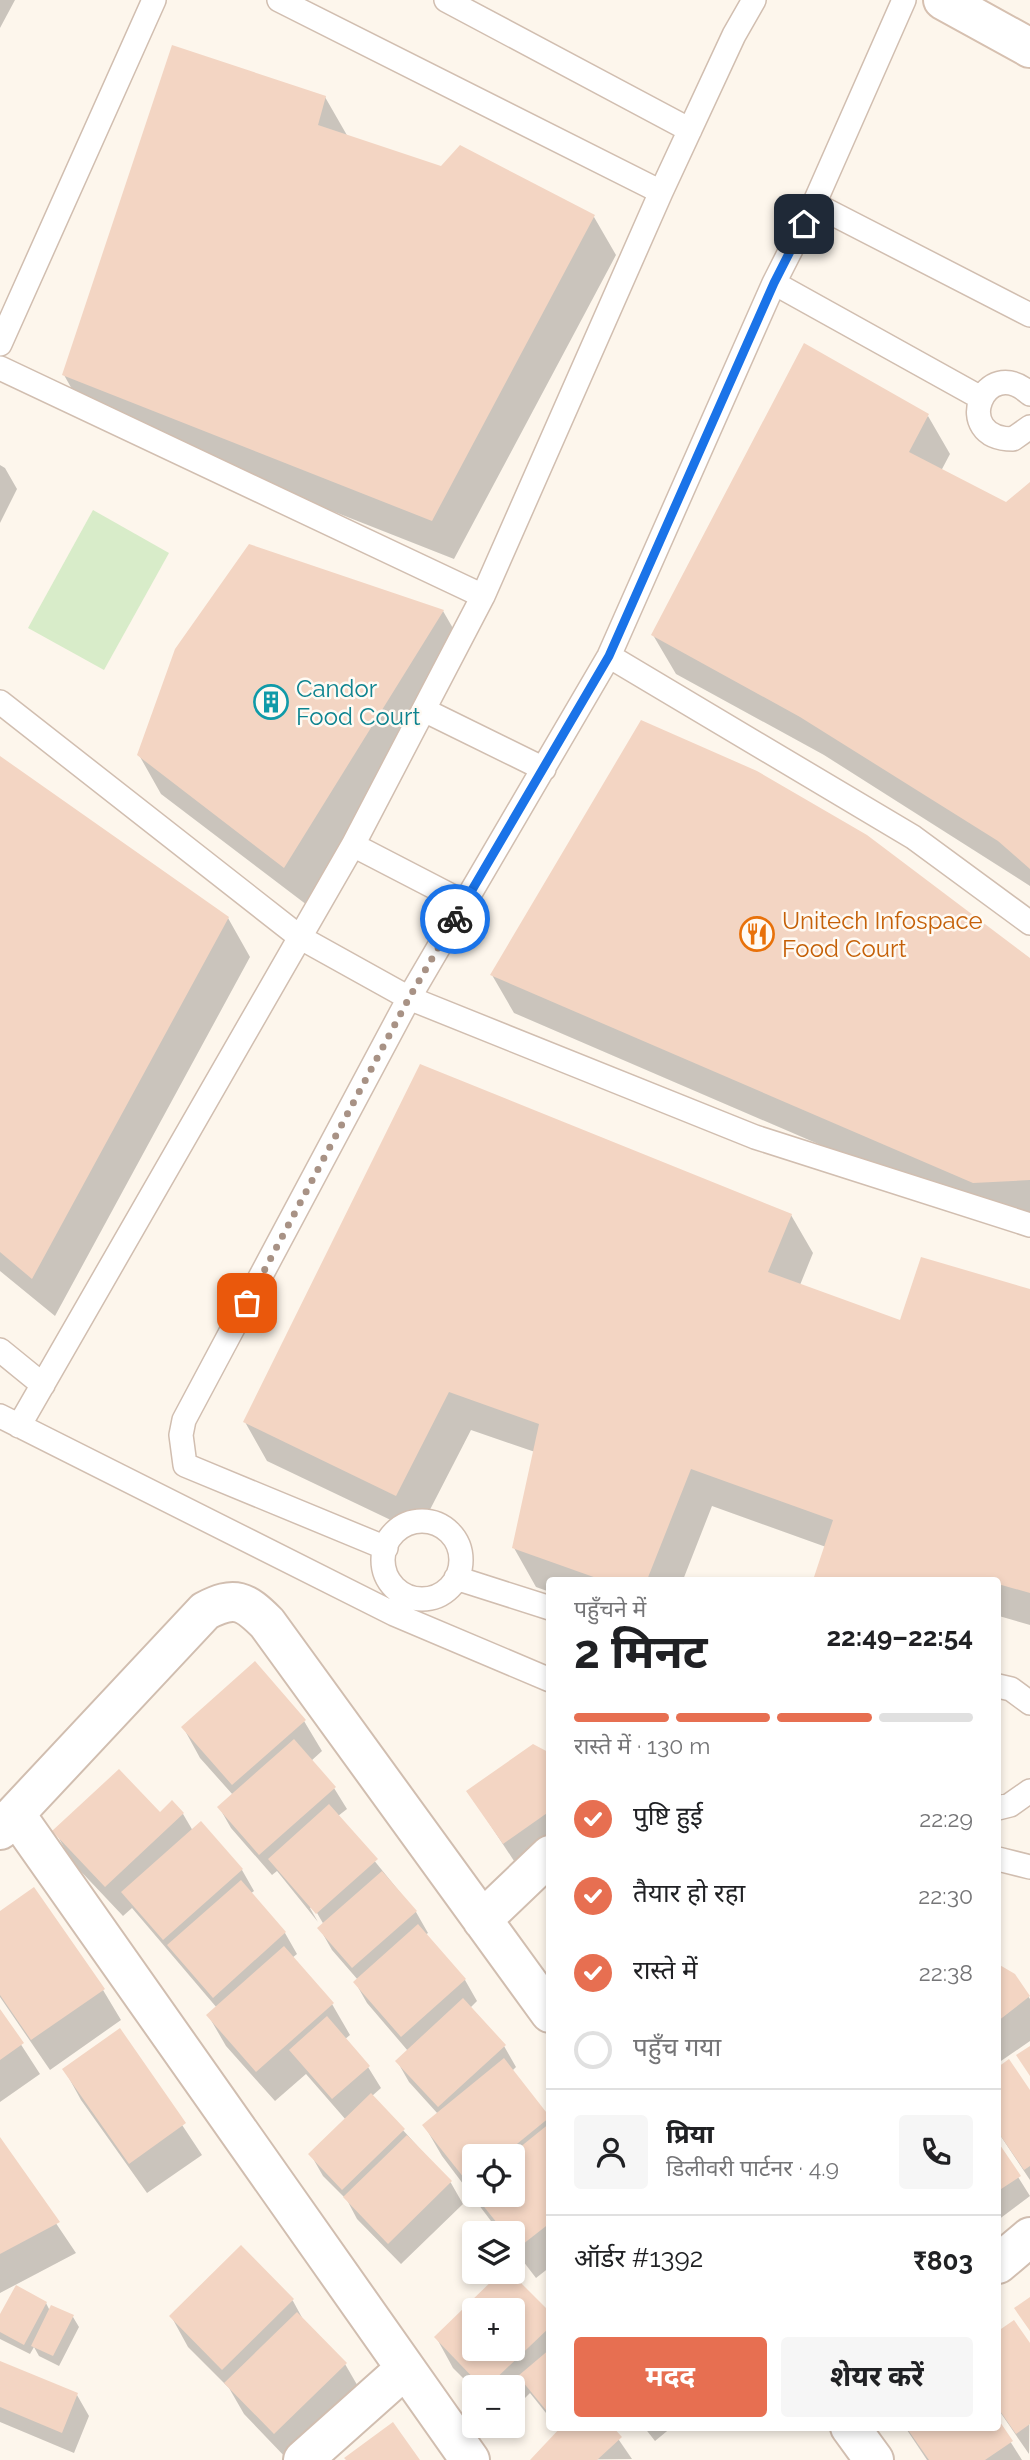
<!DOCTYPE html>
<html lang="hi">
<meta charset="utf-8">
<style>
body{margin:0;font-family:Raleway,"Noto Sans Devanagari",sans-serif;background:#f6f6f6;color:#202124;height:100vh;display:flex;flex-direction:column;font-size:26px;white-space:nowrap}
*{box-sizing:border-box;margin:0}
p{font-size:23px;color:#757577}
.icon{flex:none;width:38px;height:38px;fill:none;stroke:currentColor;stroke-width:2;stroke-linecap:round;stroke-linejoin:round}
.map{position:relative;flex:1;overflow:hidden}
.panel{position:absolute;left:546px;top:1577px;width:455px;height:854px;display:flex;flex-direction:column;background:#fff;border-radius:7px;box-shadow:0 4px 10px #0003}
.panel>*{flex:none}
.controls{position:absolute;left:462px;top:2144px;display:grid;gap:14px}
.controls a{display:grid;place-items:center;width:63px;height:63px;border-radius:7px;background:#fff;box-shadow:0 4px 10px #0003;font-size:35px}
.pin{position:absolute;display:grid;place-items:center;width:60px;height:60px;color:#fff;margin:-30px;border-radius:14px;box-shadow:0 4px 10px #0006}
.courier{position:absolute;display:grid;place-items:center;width:70px;height:70px;margin:-35px;border:5px solid #1a73e8;border-radius:50%;background:#fff;color:#222;box-shadow:0 2px 9px #0007}
.head em{font-style:normal;font-weight:700}
.head div{display:flex;flex-direction:column-reverse}
.head{display:flex;align-items:center;justify-content:space-between;height:119px;padding:0 28px}
h1{font-size:46px;font-weight:700;line-height:52px}
.bar{display:grid;grid-template-columns:repeat(4,1fr);gap:10px 7px;align-content:center;height:84px;padding:0 28px}
.bar i{height:9px;border-radius:5px;background:#e0e0e0}
.bar .active{background:#e76f51}
.bar p{grid-column:span 4}
.line{display:flex;align-items:center;gap:18px;padding:0 28px;border-top:2px solid #e0e0e0}
.line div{flex:1}
.round{display:grid;place-items:center;flex:none;width:74px;height:74px;border-radius:7px;background:#f6f6f6}
ol{padding:0 28px;list-style:none}
li{display:flex;align-items:center;gap:21px;height:77px}
li p{margin-inline-start:auto}
li .icon{padding:7px;border-radius:50%;background:#e76f51;color:#fff;stroke-width:4}
li:last-child{color:#757577}
li i{width:38px;height:38px;border:4px solid #e0e0e0;border-radius:50%}
.cta{display:flex;gap:14px;margin-top:auto;padding:14px 28px}
.cta a{flex:1;height:80px;border-radius:7px;background:#e76f51;color:#fff;font-size:28px;font-weight:700;line-height:80px;text-align:center}
.cta a+a{background:#f6f6f6;color:#202124}
.map>svg:first-child{display:block}
.green{fill:#d8ecc9}
.shadow{fill:#0003;fill-rule:evenodd}
.building{fill:#f3d5c3;fill-rule:evenodd}
.lines{fill:none;stroke-linecap:round;stroke-linejoin:round}
.lane-casing{stroke:#d1beb0;stroke-width:26}
.street-casing{stroke:#d1beb0;stroke-width:42}
.secondary-casing{stroke:#d6c0b0;stroke-width:42}
.lane{stroke:#fff;stroke-width:23}
.street{stroke:#fff;stroke-width:38}
.secondary{stroke:#fff;stroke-width:38}
.done{stroke:#a89285;stroke-width:7;stroke-dasharray:0 12.6}
.route{stroke:#1a73e8;stroke-width:9}
.labels{text-anchor:middle;dominant-baseline:central;stroke-width:5;stroke-linejoin:round;paint-order:stroke}
.culture-label{font-size:24px;fill:#0d838f;stroke:#fffaf3;text-anchor:start}
.food-label{font-size:24px;fill:#c56008;stroke:#fffaf3;text-anchor:start}
</style>
<div class="map">
<svg width="1030" height="2460" viewBox="0 0 1030 2460">
<rect width="100%" height="100%" fill="#fdf6ec"/>
<path class="green" d="M93,510L169,553L104,670L28,628Z"/>
<path class="shadow" d="M0,0H15L0,28Z
M325,97L348,137L441,168L460,147L594,217L616,255L454,559L86,414L64,375Z
M928,416L950,454L941,471L1007,504L1030,484V886L824,755L676,674L653,635Z
M0,465L5,468L17,489L0,523Z
M443,611L465,649L307,905L161,794L139,755Z
M0,758L228,918L250,957L55,1316L0,1271Z
M866,836L1030,960V1219L997,1221L514,1013L492,975Z
M791,1215L813,1253L800,1285L901,1322L1030,1291V1625L999,1616L998,1621V1580H815L826,1547L712,1506L683,1580H550V1592L536,1587L514,1548L535,1452L471,1430L418,1533L267,1461L245,1422Z
M304,1721L322,1751L311,1761L334,1788L347,1809L338,1816L416,1912L428,1933L425,1935L465,1980L477,2001L470,2008L504,2046L516,2067L512,2071L550,2119V2267L536,2278L513,2248V2233H500L442,2156L424,2125L438,2114L409,2082L397,2061L408,2051L367,2003L355,1982L358,1980L332,1950L320,1929L324,1925L313,1906L310,1908L318,1922L277,1871L272,1875L231,1828L219,1807L233,1795L200,1758L183,1727ZM474,2156H513V2194H474Z
M550,1755V1840L516,1864L468,1791Z
M183,1814L193,1831L242,1870L254,1891L250,1894L285,1933L297,1954L292,1958L332,2004L350,2035L344,2040L368,2067L381,2088L372,2096L451,2183L463,2204L401,2264L357,2219L347,2200L323,2176L311,2155L346,2120L306,2074L275,2101L226,2046L208,2015L217,2008L132,1908L123,1916L72,1862L55,1831Z
M0,1913L103,1990L121,2020L50,2070L0,1997Z
M998,1966L1014,1975L1030,1999V2041L998,2063Z
M0,2012L40,2074L0,2102Z
M119,2030L202,2155L147,2193L81,2100L64,2069Z
M1009,2061L1030,2093V2180L998,2132V2069Z
M0,2140L76,2253L0,2293Z
M998,2145L1030,2196L998,2220Z
M241,2248L293,2301L305,2323L345,2364L363,2395L288,2460L244,2414L229,2388L188,2347L171,2316Z
M504,2272H508L550,2315V2418L530,2393L513,2410V2387H474V2389L453,2368L436,2337ZM474,2310H513V2348H474Z
M46,2303L50,2311L73,2317L79,2327L59,2366L39,2356L34,2347L30,2354L0,2339V2318Z
M1014,2322L1030,2346L1029,2454L998,2409V2333Z
M0,2363L77,2395L89,2416L74,2453L0,2422Z
M998,2422L1022,2460H927L905,2427H998Z
M557,2427H610L632,2459L531,2460L560,2431Z
M644,2427H672L655,2441Z"/>
<path class="building" d="M172,45L326,96L318,125L441,166L460,145L595,215L432,521L62,375Z
M804,343L929,414L909,452L1006,502L1030,482V869L998,841L800,717L651,635Z
M249,544L444,610L284,868L137,755L175,649Z
M641,720L757,771L867,835L1030,958V1180L973,1183L490,975Z
M0,756L229,917L32,1279L0,1252Z
M420,1064L792,1214L768,1272L900,1320L921,1257L1030,1289V1593L998,1584V1580L977,1579L813,1580L833,1520L691,1469L647,1580H602L512,1548L539,1424L449,1392L396,1496L243,1422Z
M255,1661L306,1720L232,1785L181,1727Z
M294,1739L336,1787L259,1855L217,1807Z
M533,1744L550,1753V1811L503,1844L466,1791Z
M119,1769L160,1812L172,1800L184,1813L105,1887L52,1831Z
M329,1804L378,1859L316,1914L268,1859Z
M201,1821L243,1869L163,1940L121,1892Z
M382,1871L417,1911L352,1968L317,1928Z
M241,1880L286,1932L213,1998L167,1945Z
M34,1887L105,1989L31,2040L0,1995V1911Z
M418,1924L466,1979L401,2037L353,1982Z
M284,1946L334,2003L256,2072L206,2015Z
M998,1964L1015,1974L1030,1996L998,2021Z
M463,1998L506,2045L438,2107L395,2061Z
M0,2009L24,2043L0,2060Z
M327,2016L370,2066L332,2099L289,2050Z
M120,2028L186,2123L129,2164L62,2069Z
M1030,2046V2076L1016,2055Z
M504,2058L550,2117L502,2156H474V2178L468,2183L422,2125Z
M1009,2059L1030,2090V2166L1024,2170L998,2132V2067Z
M371,2093L405,2129L342,2190L308,2154Z
M550,2123V2223L518,2248L513,2242V2233H505L469,2188L474,2184V2194H513V2156H509Z
M407,2135L452,2181L388,2244L343,2197Z
M0,2137L60,2222L0,2254Z
M998,2142L1021,2176L998,2191Z
M241,2245L294,2299L222,2370L169,2316Z
M501,2272H510L550,2312V2327L487,2387H482L434,2337ZM474,2310H513V2348H474Z
M16,2285L47,2302L24,2345L0,2332V2314Z
M1030,2297V2331L1014,2308Z
M51,2305L74,2315L53,2356L31,2346Z
M297,2312L347,2363L274,2434L224,2383Z
M1014,2320L1030,2343V2424L1016,2434L998,2408V2331Z
M550,2349V2415L518,2376Z
M0,2361L78,2393L62,2433L0,2407Z
M998,2419L1013,2441L985,2460H929L906,2427H998Z
M393,2422L420,2460H346L344,2458Z
M561,2427H613L622,2437L597,2460H530Z"/>
<g class="lines">
<g class="lane-casing">
<path id="lane" d="M279,0L661,192
M446,0L690,130
M904,0L814,204L774,283L981,398
M814,204L1030,315
M0,344L154,0
M0,368L483,596
M1030,394C984,352 950,439 1013,439L1030,427
M609,656L913,837L1030,923
M0,702L301,938L409,998L755,1137L1030,1225
M424,710L544,769
M353,845L465,903
M0,1350L43,1385
M0,1416L394,1614L550,1680
M19,1426L353,845L483,596L661,192L734,35L754,0
M383 1560a39 39 0 1 1 78 0a39 39 0 1 1-78 0Z
M386,1548L185,1465L181,1435L184,1420L409,998L609,656L774,283
M456,1578L550,1608
M998,1686L1011,1689L1030,1703
M998,1808L1010,1805L1030,1791
M998,1859L1030,1867"/>
</g>
<g class="street-casing">
<path id="street" d="M16,1815L470,2460
M0,1830L205,1611C235,1595 245,1601 267,1623L550,2013
M482,1920L550,1855
M998,2264L1030,2237
M850,2427L874,2460
M303,2460L405,2369"/>
</g>
<g class="secondary-casing">
<path id="secondary" d="M943,0L1030,48"/>
</g>
<use href="#lane" class="lane"/>
<use href="#street" class="street"/>
<use href="#secondary" class="secondary"/>
</g>
<g class="lines">
<path class="done" d="M247,1303L409,998L455,919"/>
<path class="route" d="M455,919L609,656L774,283L804,224"/>
</g>
<defs>
<g id="building-ring" transform="scale(1.75)"><circle r="9.5" fill="#fffaf3" stroke="#0f9aa8" stroke-width="1.5"/><path d="M-4-6H4V6H1V3H-1V6H-4ZM-2.5-4.3h1.7v1.8h-1.7ZM.8-4.3h1.7v1.8H.8ZM-2.5-1h1.7V.8h-1.7ZM.8-1h1.7V.8H.8Z" fill="#0f9aa8"/></g>
<g id="restaurant-ring" transform="scale(1.75)"><circle r="9.5" fill="#fffaf3" stroke="#e8710a" stroke-width="1.5"/><path d="M-5-6h1v4h1v-4h1v4h1v-4h1v5L-1.5 .5V6h-2V.5L-5-1ZM5-6V6H3V1.5H1.5Q1.5-4 5-6Z" fill="#e8710a"/></g>
</defs>
<g fill-rule="evenodd">
<use href="#building-ring" x="271" y="702"/>
<use href="#restaurant-ring" x="757" y="934"/>
</g>
<g class="labels">
<g class="culture-label">
<text x="296" y="688">Candor<tspan x="296" dy="28">Food Court</tspan></text>
</g>
<g class="food-label">
<text x="782" y="920">Unitech Infospace<tspan x="782" dy="28">Food Court</tspan></text>
</g>
</g>
</svg>
<div class="controls">
<a><svg class="icon" aria-label="locate" viewBox="0 0 24 24"><circle cx="12" cy="12" r="6"/><path d="M12 2v4M12 18v4M2 12h4M18 12h4"/></svg></a>
<a><svg class="icon" aria-label="layers" viewBox="0 0 24 24"><path d="M12 4l9 5-9 5-9-5zM3 14l9 5 9-5"/></svg></a>
<a>+</a>
<a>−</a>
</div>
<div class="pin" style="left:247px;top:1303px;background:#ea580c"><svg class="icon" aria-label="bag" viewBox="0 0 24 24"><path d="M5 8h14l-1 12H6zM9 8a3 3 0 0 1 6 0"/></svg></div>
<div class="pin" style="left:804px;top:224px;background:#1f2937"><svg class="icon" aria-label="home" viewBox="0 0 24 24"><path d="M3 11l9-7 9 7M6 9v11h12V9"/></svg></div>
<div class="courier" style="left:455px;top:919px"><svg class="icon" aria-label="bike" viewBox="0 0 24 24"><circle cx="6" cy="16" r="4"/><circle cx="18" cy="16" r="4"/><path d="M6 16l4-8h5l3 8M10 8l3 8H6M13 5h3"/></svg></div>
<section class="panel">
<div class="head"><div><h1>2 मिनट</h1><p>पहुँचने में</p></div><em>22:49–22:54</em></div>
<div class="bar"><i class="active"></i><i class="active"></i><i class="active"></i><i></i><p>रास्ते में · 130 m</p></div>
<ol>
<li><svg class="icon" aria-label="check" viewBox="0 0 24 24"><path d="M5 12l5 5 9-10"/></svg>पुष्टि हुई<p>22:29</p></li>
<li><svg class="icon" aria-label="check" viewBox="0 0 24 24"><path d="M5 12l5 5 9-10"/></svg>तैयार हो रहा<p>22:30</p></li>
<li><svg class="icon" aria-label="check" viewBox="0 0 24 24"><path d="M5 12l5 5 9-10"/></svg>रास्ते में<p>22:38</p></li>
<li><i></i>पहुँच गया</li>
</ol>
<div class="line" style="height:126px"><a class="round"><svg class="icon" aria-label="person" viewBox="0 0 24 24"><circle cx="12" cy="8" r="4"/><path d="M4 21q1-7 8-7t8 7"/></svg></a><div><b>प्रिया</b><p>डिलीवरी पार्टनर · 4.9</p></div><a class="round"><svg class="icon" aria-label="phone" viewBox="0 0 24 24"><path d="M5 4h4l2 5-3 2q2 4 5 5l2-3 5 2v4C11 20 4 13 5 4z"/></svg></a></div>
<div class="line" style="height:91px"><div>ऑर्डर #1392</div><b>₹803</b></div>
<div class="cta"><a>मदद</a><a>शेयर करें</a></div>
</section>
</div>
